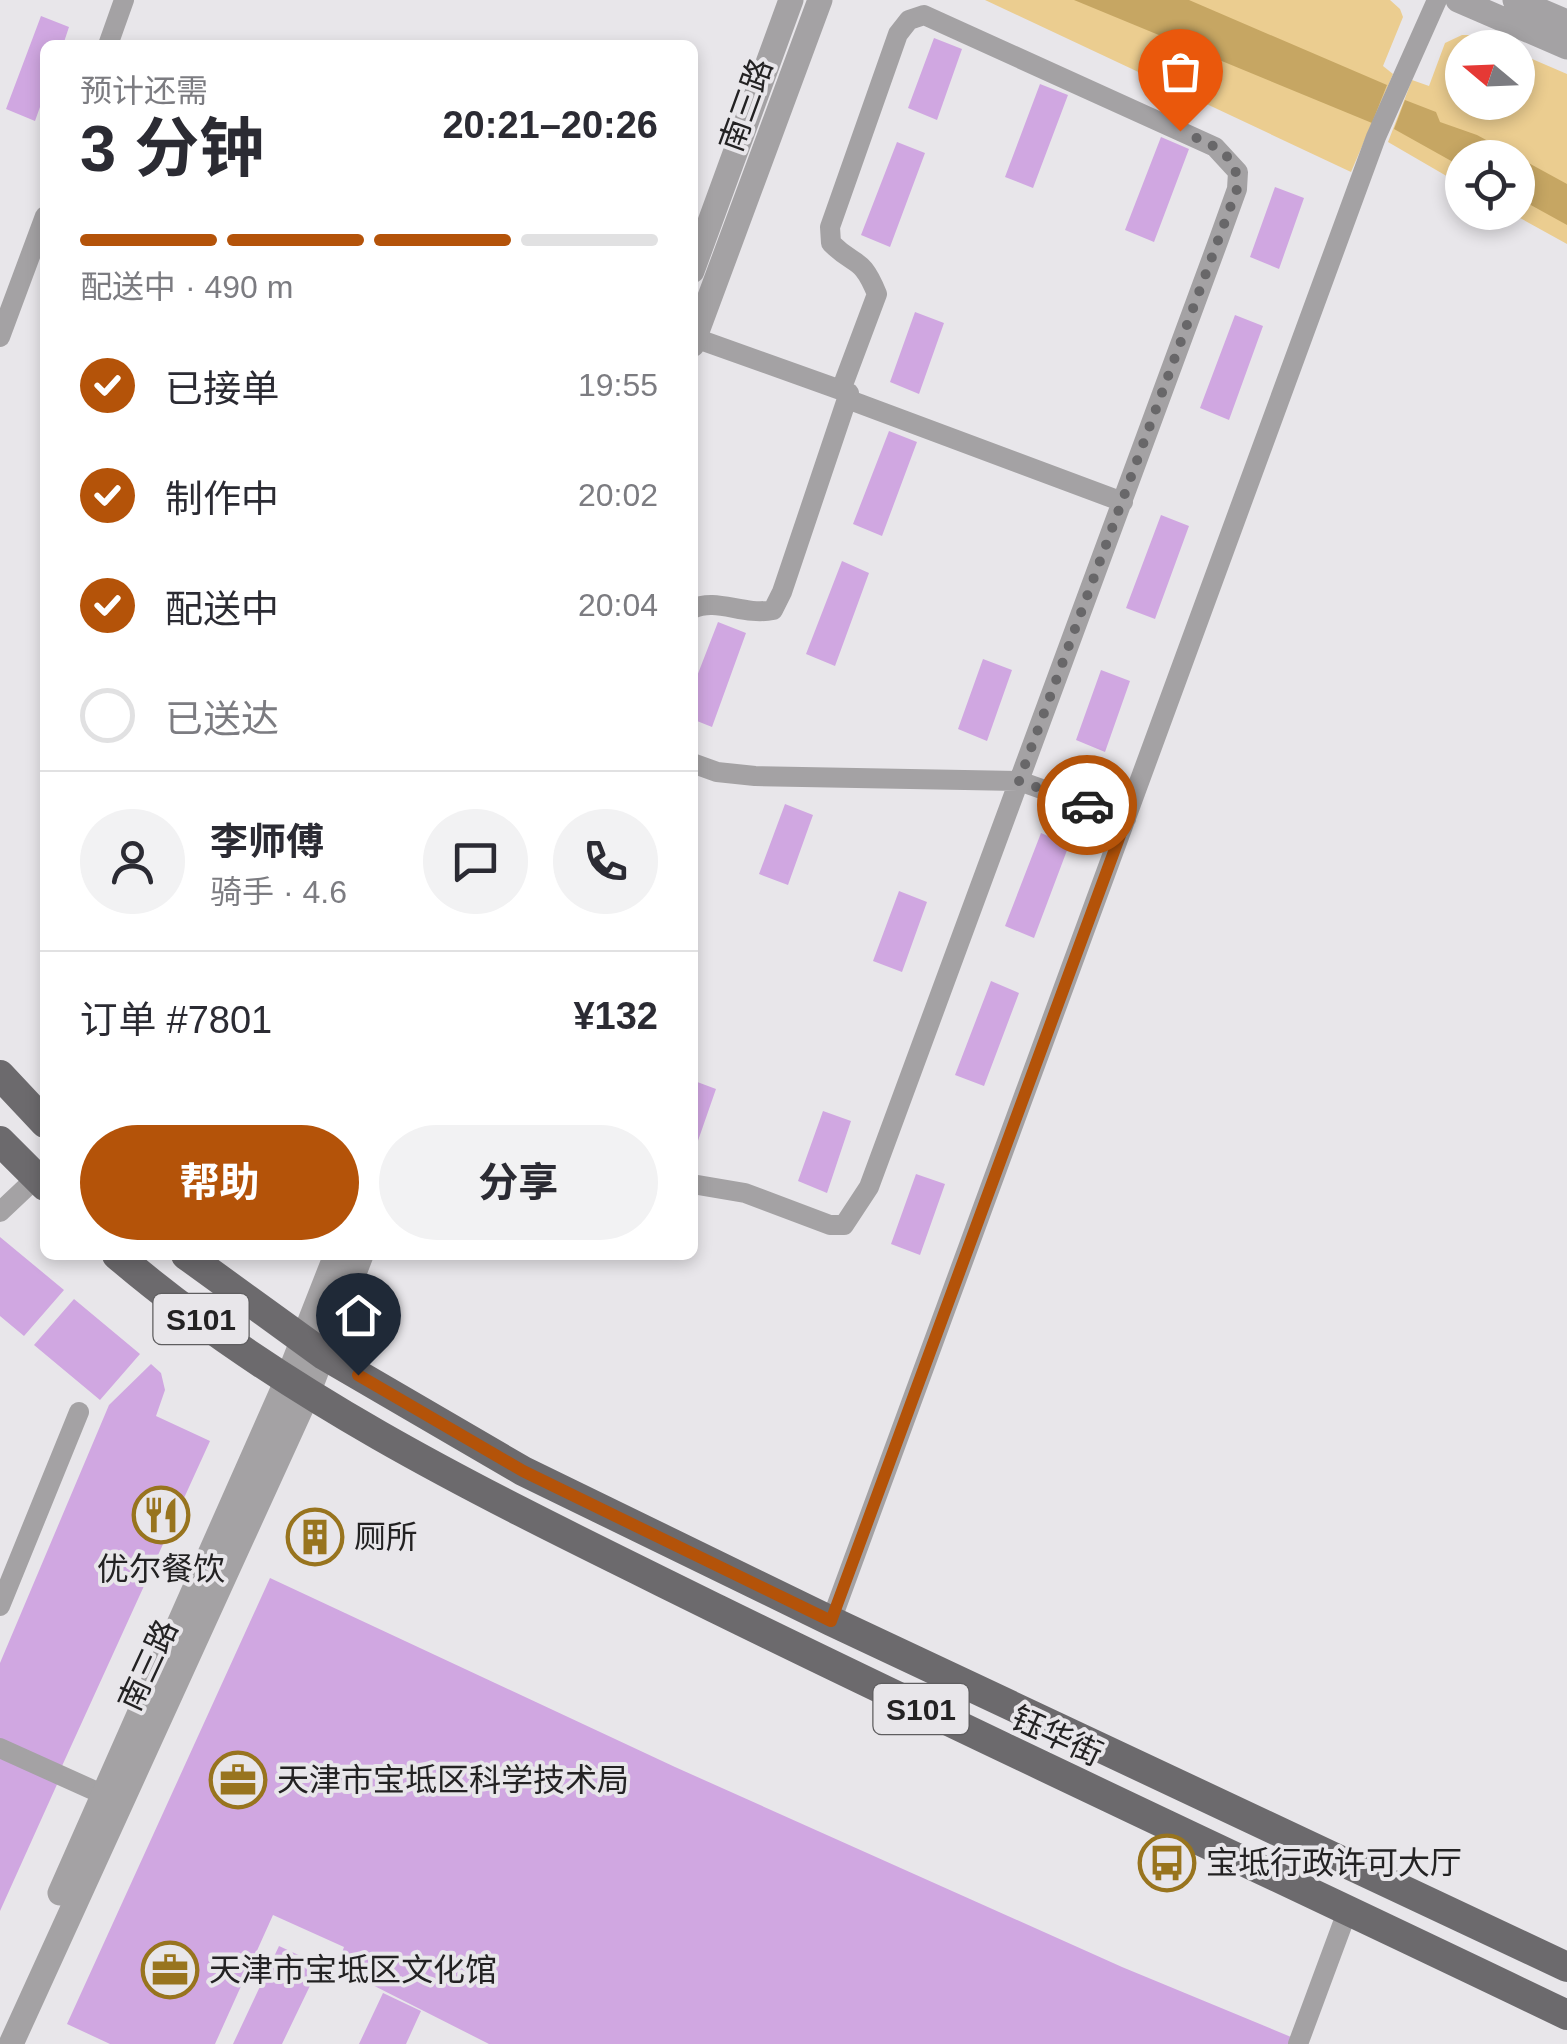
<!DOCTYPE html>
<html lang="zh">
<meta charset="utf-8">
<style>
body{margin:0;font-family:Helvetica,"Noto Sans SC",sans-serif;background:#f2f2f3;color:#2b2b33;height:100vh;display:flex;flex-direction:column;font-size:38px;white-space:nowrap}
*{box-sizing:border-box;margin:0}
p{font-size:32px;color:#7c7c81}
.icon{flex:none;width:55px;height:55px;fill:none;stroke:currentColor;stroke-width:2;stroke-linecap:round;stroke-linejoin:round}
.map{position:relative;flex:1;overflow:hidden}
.side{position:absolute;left:40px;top:40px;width:658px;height:1220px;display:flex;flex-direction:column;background:#fff;border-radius:15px;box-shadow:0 5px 15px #0003}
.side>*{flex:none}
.needle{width:65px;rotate:289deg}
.fabs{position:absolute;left:1445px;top:30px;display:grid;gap:20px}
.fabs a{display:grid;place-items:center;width:90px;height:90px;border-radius:50%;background:#fff;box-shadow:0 5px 15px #0003;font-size:50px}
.pin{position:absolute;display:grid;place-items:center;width:85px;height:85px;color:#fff;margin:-102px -42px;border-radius:50% 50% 50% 0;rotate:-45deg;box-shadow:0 0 10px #0007}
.pin .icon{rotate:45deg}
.courier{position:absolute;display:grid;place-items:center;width:100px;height:100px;margin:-50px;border:8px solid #b45309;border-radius:50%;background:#fff;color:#222;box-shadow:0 2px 12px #0007}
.summary em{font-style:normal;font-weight:700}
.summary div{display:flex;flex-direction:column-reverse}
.summary{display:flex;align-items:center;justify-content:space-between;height:170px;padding:0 40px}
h1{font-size:65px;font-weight:700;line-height:75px}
.bar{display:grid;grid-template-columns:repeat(4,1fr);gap:15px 10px;align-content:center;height:120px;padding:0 40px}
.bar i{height:12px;border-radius:8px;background:#e1e1e2}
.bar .current{background:#b45309}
.bar p{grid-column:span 4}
.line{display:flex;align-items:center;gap:25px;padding:0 40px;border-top:2px solid #e1e1e2}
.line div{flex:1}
.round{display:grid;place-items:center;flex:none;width:105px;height:105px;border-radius:52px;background:#f2f2f3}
ol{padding:0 40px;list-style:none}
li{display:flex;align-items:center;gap:30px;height:110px}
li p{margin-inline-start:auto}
li .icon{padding:10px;border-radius:50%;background:#b45309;color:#fff;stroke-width:4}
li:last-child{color:#7c7c81}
li i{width:55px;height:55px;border:5px solid #e1e1e2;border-radius:50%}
.cta{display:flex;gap:20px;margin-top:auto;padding:20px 40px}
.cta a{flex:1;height:115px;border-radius:60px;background:#b45309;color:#fff;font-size:40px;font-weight:700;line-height:115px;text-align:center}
.cta a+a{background:#f2f2f3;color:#2b2b33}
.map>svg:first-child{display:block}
.green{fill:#ebcd90}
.water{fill:#c6a663}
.building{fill:#d0a7e1}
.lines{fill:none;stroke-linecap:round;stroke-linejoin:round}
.minor{stroke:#a4a2a4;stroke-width:20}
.tertiary{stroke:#a4a2a4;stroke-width:25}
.primary{stroke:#6c6a6d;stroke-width:30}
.done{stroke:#686769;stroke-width:10;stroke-dasharray:0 18}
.route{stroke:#b45309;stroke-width:12}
.labels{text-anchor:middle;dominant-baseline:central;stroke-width:8;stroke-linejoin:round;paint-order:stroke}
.shield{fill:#e8e6ea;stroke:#5e5d5f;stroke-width:2.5}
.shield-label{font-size:30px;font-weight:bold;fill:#232223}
.street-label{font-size:32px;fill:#232223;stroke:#e8e6ea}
.poi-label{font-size:32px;fill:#232223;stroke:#e8e6ea;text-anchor:start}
</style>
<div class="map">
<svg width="1567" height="2044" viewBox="0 0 1567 2044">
<rect width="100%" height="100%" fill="#e8e6ea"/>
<path class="green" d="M985,0H1390L1400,9L1403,17L1383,66L1393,74L1351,172Z
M1462,35H1476L1504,47L1462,48V102H1518V53L1567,74V244L1511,213L1518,212V158H1462V185L1388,142L1412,80L1429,86L1445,43Z"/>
<path class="water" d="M1074,0H1189L1387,85L1372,123Z
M1405,100L1436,112L1440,122L1477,135L1567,184V225L1518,198V158H1462V167L1394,129Z"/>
<path class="building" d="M41,16L69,27L63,45H45V93L35,121L6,109Z
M934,38L962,49L937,120L908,108Z
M1040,84L1068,95L1033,188L1005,177Z
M1161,137L1189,149L1154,242L1125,230Z
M897,142L925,153L890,247L861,235Z
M1275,187L1304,198L1279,269L1250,257Z
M915,312L944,323L919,394L890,382Z
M1235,315L1263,326L1229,420L1200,408Z
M889,431L917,442L882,536L853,524Z
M1161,515L1189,526L1155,619L1126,608Z
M842,561L869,573L835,666L806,654Z
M718,622L746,633L712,727L692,719V689Z
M983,659L1012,670L987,741L958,729Z
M1101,670L1130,681L1105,752L1076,740Z
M785,804L813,815L788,885L759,874Z
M1041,833L1069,845L1034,938L1005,926Z
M899,891L927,902L902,972L873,961Z
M991,981L1019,993L984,1086L955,1075Z
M692,1080L716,1089L693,1155H692Z
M823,1111L851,1121L827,1193L798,1181Z
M916,1174L945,1184L920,1255L891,1244Z
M0,1237L64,1290L24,1336L0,1316Z
M74,1299L140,1354L100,1400L34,1345Z
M151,1364L161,1373L165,1390L156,1416L210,1441L62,1766L0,1740V1663L109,1405Z
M311,1516L332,1525L319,1558L297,1548Z
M270,1578L675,1767L1122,1967L1308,2044H489L337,1967L344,1947L273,1915L215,2044H110L67,2024Z
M0,1754L59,1780L0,1911Z
M279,1946L320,1965L282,2044H233Z
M383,1993L421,2011L406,2044H359Z"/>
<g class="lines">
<path class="minor" d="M108,45L124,0
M0,337L45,216
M847,399L1123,502
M692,609C717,597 742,616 773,610L782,592L849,393L695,338
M692,763L717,772L755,776L1019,781L1126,819
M692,1184L745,1193L830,1225H844L869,1187L1219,239L1237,189L1238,172L1215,147L924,15L909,20L898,34L830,227L831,243C856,268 861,255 877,294L841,390
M0,1212L36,1178
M0,1606L79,1412
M831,1621L1376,137L1437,0
M0,1748L104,1795
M1298,2044L1347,1912"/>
<path class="tertiary" d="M1458,0L1567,47
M1515,0L1567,22
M692,271L791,0
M692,345L820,0
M60,1893L287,1380L336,1255
M11,2044L308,1393L361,1255"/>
<path class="primary" d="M0,1075L45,1123
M0,1141L45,1186
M117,1255C295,1407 511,1507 719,1610C1000,1748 1284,1879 1567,2015
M186,1255L324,1355L523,1471L831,1621L1567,1967"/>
</g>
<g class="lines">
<path class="done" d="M1087,805L1019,781L1237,189C1240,152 1210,144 1180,131"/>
<path class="route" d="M358,1375L523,1471L831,1621L1126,819L1087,805"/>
</g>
<defs>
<g id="restaurant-ring" transform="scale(2.875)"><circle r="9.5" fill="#e8e6ea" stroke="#98741e" stroke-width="1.5"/><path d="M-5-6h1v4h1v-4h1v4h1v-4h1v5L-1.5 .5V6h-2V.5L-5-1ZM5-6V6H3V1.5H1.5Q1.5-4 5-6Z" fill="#98741e"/></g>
<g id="building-ring" transform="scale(2.875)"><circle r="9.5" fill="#e8e6ea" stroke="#98741e" stroke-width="1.5"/><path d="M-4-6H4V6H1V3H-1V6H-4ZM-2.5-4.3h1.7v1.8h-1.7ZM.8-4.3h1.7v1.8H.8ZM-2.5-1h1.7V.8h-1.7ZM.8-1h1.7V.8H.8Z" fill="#98741e"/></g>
<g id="office-ring" transform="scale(2.875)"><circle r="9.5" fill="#e8e6ea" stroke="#98741e" stroke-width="1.5"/><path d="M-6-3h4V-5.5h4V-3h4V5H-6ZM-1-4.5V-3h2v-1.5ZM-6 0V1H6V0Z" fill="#98741e"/></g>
<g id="bus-ring" transform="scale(2.875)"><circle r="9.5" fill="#e8e6ea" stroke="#98741e" stroke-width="1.5"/><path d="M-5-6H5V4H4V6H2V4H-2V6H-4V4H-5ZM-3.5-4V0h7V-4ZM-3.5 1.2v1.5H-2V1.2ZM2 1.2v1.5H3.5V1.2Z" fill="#98741e"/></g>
</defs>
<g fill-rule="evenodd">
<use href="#restaurant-ring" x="161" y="1515"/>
<use href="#building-ring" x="315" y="1537"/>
<use href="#office-ring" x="238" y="1780"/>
<use href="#bus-ring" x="1167" y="1863"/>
<use href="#office-ring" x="170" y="1970"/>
</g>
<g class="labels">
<g class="shield">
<rect x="153.5" y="1294" width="95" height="50" rx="8"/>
<rect x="873.5" y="1684" width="95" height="50" rx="8"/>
</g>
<g class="shield-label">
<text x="201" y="1319">S101</text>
<text x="921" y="1709">S101</text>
</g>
<g class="street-label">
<text transform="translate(746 105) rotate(-70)">南三路</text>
<text transform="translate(148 1665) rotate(-65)">南三路</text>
<text transform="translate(1057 1736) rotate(25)">钰华街</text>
</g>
<g class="poi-label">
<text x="354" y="1537">厕所</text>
<text x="161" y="1569" text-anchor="middle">优尔餐饮</text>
<text x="277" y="1780">天津市宝坻区科学技术局</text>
<text x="1206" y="1863">宝坻行政许可大厅</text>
<text x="209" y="1970">天津市宝坻区文化馆</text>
</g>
</g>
</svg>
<div class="fabs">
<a><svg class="needle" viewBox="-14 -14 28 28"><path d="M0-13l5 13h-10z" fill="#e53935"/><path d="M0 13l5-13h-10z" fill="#7c7c81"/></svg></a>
<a><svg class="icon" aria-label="locate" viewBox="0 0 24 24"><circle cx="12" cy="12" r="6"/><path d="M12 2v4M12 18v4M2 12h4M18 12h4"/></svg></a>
</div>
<div class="pin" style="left:1180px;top:131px;background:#ea580c"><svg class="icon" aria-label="bag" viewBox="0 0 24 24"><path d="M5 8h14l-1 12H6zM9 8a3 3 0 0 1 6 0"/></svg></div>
<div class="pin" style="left:358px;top:1375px;background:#1f2937"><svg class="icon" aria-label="home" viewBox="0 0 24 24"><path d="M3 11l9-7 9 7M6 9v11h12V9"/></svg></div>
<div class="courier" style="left:1087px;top:805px"><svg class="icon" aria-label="car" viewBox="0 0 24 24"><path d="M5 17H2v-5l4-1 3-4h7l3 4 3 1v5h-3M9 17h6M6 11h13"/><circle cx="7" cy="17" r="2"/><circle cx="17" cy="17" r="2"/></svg></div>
<section class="side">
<div class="summary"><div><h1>3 分钟</h1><p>预计还需</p></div><em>20:21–20:26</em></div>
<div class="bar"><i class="current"></i><i class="current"></i><i class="current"></i><i></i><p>配送中 · 490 m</p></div>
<ol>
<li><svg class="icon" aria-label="check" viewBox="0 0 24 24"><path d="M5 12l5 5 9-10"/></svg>已接单<p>19:55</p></li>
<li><svg class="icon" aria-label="check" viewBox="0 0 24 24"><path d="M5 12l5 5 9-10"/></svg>制作中<p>20:02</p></li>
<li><svg class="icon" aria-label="check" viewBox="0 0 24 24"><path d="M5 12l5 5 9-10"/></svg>配送中<p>20:04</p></li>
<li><i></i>已送达</li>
</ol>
<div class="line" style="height:180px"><a class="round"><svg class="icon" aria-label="person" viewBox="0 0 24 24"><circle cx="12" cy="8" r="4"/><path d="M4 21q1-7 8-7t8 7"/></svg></a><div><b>李师傅</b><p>骑手 · 4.6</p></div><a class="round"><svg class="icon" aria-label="chat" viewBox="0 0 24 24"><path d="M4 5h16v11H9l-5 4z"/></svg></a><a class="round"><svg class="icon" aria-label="phone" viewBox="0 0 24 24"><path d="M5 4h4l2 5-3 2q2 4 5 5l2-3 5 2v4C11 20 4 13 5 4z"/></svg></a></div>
<div class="line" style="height:130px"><div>订单 #7801</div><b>¥132</b></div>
<div class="cta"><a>帮助</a><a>分享</a></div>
</section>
</div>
